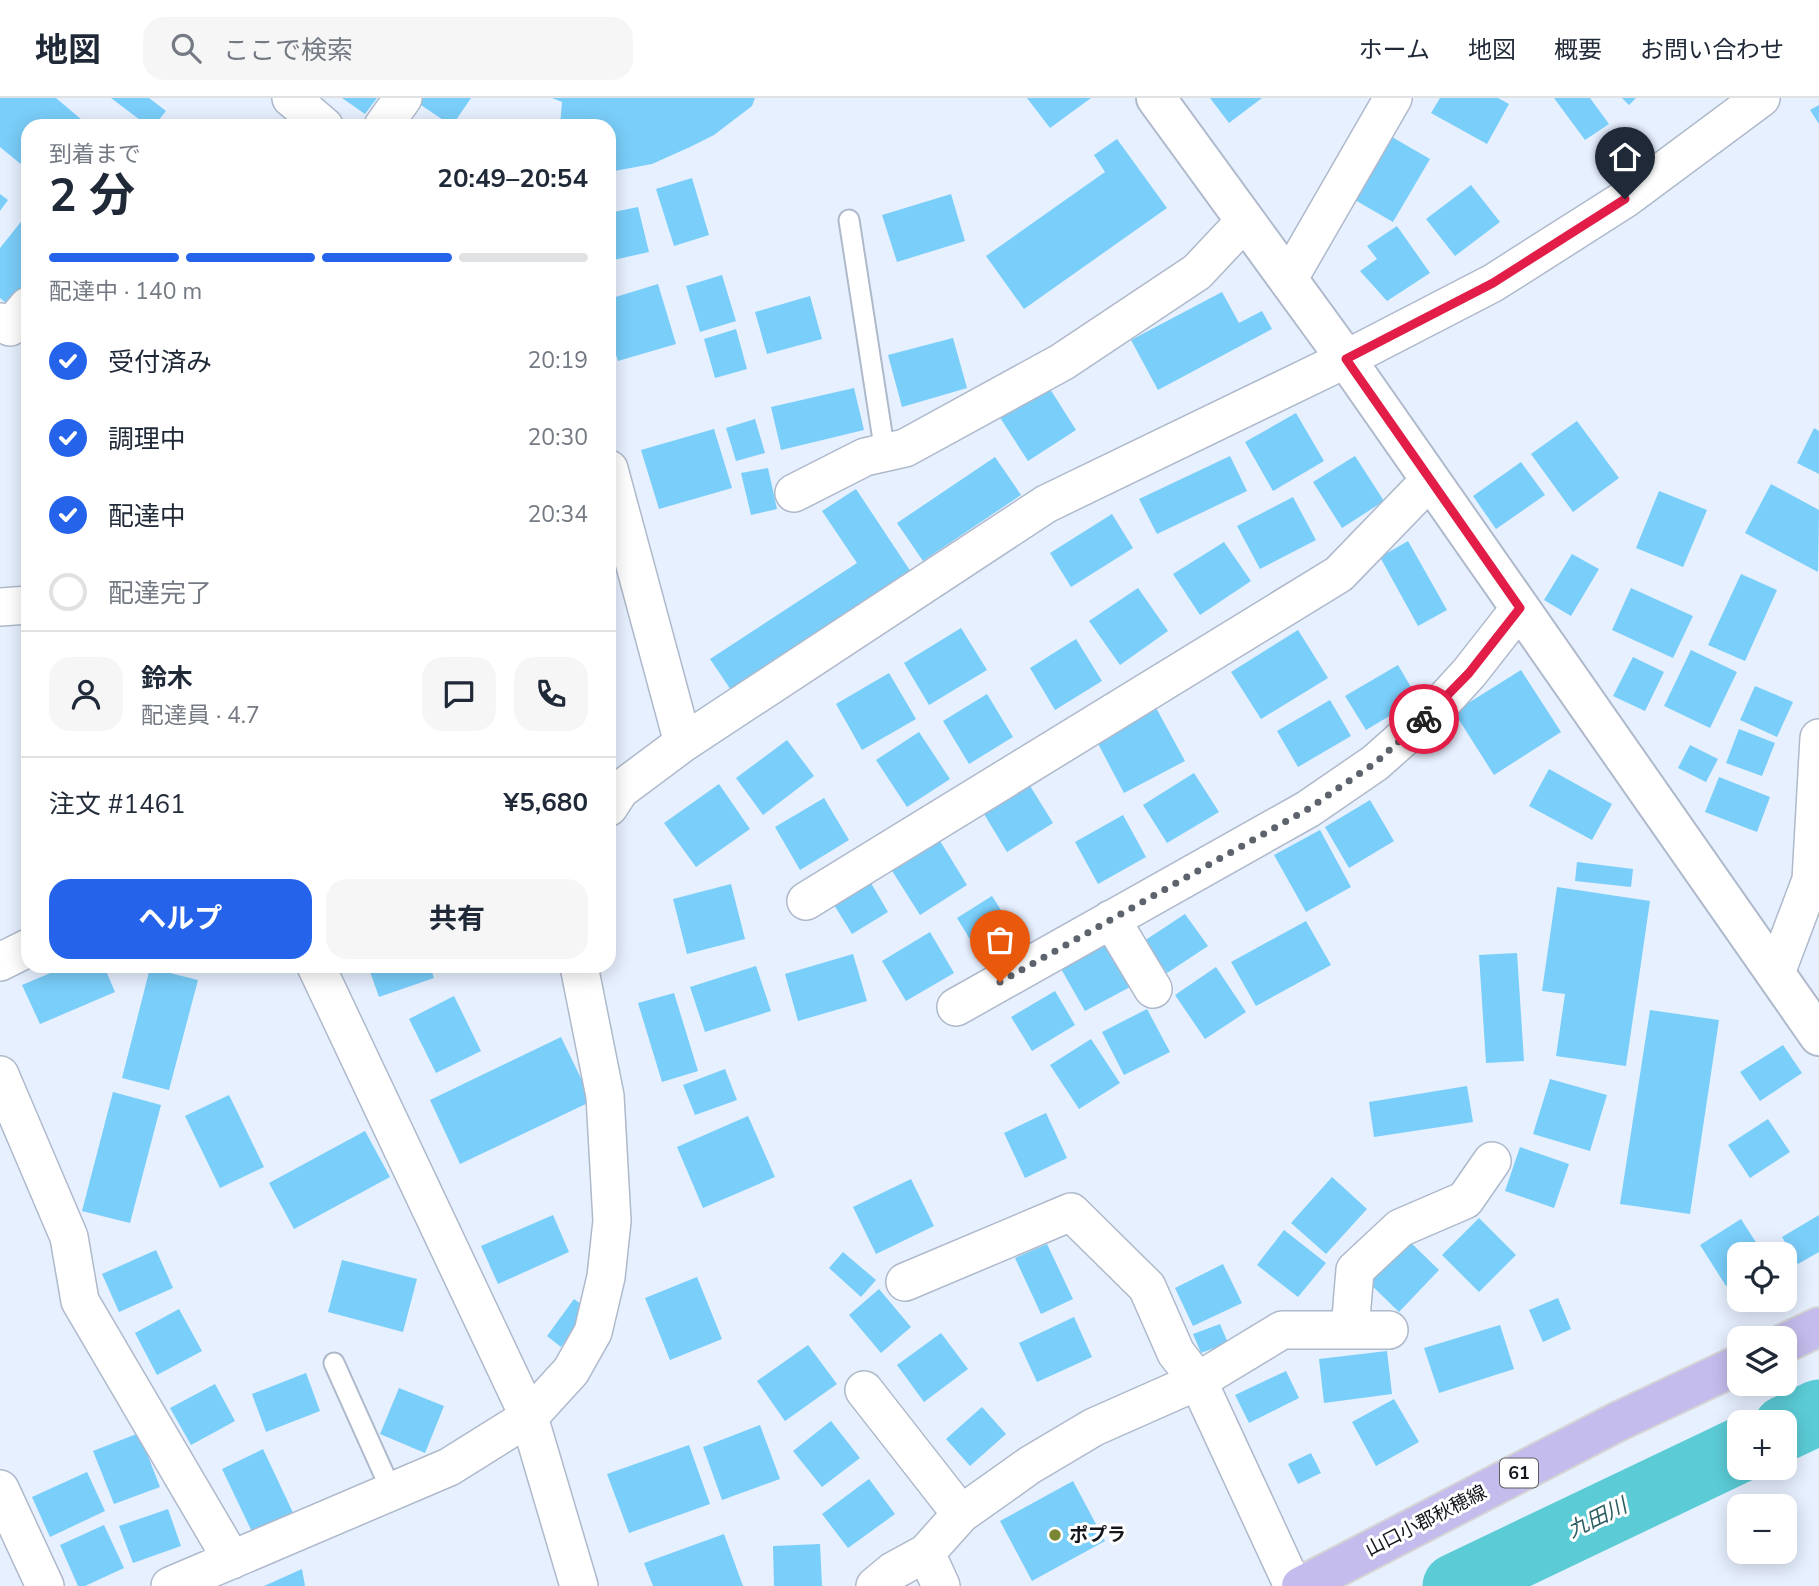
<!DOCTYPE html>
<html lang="ja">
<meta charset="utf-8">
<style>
body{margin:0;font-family:"Nunito Sans","Noto Sans JP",sans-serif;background:#f6f6f7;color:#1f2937;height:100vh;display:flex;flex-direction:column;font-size:26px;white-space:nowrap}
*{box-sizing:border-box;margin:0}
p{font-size:23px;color:#747a83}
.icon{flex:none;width:38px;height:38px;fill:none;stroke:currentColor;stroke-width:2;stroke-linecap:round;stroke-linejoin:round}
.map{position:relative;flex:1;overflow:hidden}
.panel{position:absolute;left:21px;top:21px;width:595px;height:854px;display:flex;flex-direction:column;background:#fff;border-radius:21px;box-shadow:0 4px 18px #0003}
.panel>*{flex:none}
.controls{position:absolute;left:1727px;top:1144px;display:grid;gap:14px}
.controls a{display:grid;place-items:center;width:70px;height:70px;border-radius:14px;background:#fff;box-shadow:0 4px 18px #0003;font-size:35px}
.pin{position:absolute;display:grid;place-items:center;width:60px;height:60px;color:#fff;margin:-72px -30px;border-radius:50% 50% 50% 0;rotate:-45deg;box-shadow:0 0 7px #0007}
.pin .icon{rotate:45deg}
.courier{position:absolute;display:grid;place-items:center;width:70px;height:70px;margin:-35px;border:5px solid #e11d48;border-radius:50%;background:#fff;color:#222;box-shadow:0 2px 9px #0007}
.summary em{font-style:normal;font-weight:700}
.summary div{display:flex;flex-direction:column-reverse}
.summary{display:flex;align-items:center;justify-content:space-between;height:119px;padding:0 28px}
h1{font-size:46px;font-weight:700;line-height:52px}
.bar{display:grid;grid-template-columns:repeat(4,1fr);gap:10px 7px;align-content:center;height:84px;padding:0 28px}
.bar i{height:9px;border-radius:5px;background:#e0e1e3}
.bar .current{background:#2563eb}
.bar p{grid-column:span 4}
.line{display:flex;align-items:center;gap:18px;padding:0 28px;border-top:2px solid #e0e1e3}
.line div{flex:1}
.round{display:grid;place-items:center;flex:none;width:74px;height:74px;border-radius:21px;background:#f6f6f7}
ol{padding:0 28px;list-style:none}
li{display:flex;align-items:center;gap:21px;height:77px}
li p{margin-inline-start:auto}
li .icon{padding:7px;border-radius:50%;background:#2563eb;color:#fff;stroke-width:4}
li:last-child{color:#747a83}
li i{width:38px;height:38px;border:4px solid #e0e1e3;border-radius:50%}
.primary-button{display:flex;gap:14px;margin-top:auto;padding:14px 28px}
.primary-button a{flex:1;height:80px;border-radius:21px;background:#2563eb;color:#fff;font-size:28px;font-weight:700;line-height:80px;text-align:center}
.primary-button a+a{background:#f6f6f7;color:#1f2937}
header{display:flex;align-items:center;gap:42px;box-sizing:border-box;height:98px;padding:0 35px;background:#fff;border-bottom:2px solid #e0e1e3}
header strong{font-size:33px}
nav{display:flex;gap:38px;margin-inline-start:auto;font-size:24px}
.search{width:490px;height:63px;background:#f6f6f7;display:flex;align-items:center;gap:18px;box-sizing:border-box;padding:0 24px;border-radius:21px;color:#747a83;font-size:26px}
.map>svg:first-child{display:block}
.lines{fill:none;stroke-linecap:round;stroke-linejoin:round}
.stream{stroke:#5bccd6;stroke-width:10}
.river{stroke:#5bccd6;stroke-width:65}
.building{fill:#7acefa}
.service-casing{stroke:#aeb9cb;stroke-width:23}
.minor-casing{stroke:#aeb9cb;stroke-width:40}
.tertiary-casing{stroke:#aeb9cb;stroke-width:42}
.primary-casing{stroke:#d5d5d6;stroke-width:42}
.service{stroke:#fff;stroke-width:19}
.minor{stroke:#fff;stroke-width:37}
.tertiary{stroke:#fff;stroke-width:38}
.primary{stroke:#c4bcec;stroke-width:38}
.done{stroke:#5d636c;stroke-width:7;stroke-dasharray:0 12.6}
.route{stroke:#e11d48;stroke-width:9}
.poi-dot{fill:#7b8633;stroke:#fff;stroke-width:2.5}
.labels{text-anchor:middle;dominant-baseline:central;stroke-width:6;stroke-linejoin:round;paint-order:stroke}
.shield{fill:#fff;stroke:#5a5d61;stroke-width:2}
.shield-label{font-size:18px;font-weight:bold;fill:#13171d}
.street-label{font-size:19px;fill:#13171d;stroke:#fff}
.poi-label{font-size:19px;font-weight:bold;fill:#13171d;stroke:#fff;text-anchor:start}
.water-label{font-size:21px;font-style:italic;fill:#2b5c60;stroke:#fff}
</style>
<header>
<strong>地図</strong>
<div class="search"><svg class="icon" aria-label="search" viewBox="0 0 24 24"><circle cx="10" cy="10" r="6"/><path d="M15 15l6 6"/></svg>ここで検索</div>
<nav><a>ホーム</a><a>地図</a><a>概要</a><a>お問い合わせ</a></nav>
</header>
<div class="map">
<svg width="1819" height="1488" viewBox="0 0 1819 1488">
<rect width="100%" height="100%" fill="#e7f0ff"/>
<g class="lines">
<path class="stream" d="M1457,1487L1460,1488"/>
<path class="river" d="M1785,1330L1819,1314
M1455,1488L1740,1352"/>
</g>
<path class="building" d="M0,0H56L89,28H28V72L0,49Z
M111,0H149L166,13L154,28H148Z
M342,0H377L365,16Z
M417,0H471L452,28L415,3Z
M552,0H755L752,8L714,37L690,49L652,66L609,74V28H560L562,4Z
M1027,0H1091L1050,30Z
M1210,0H1262L1229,25Z
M1440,0H1498L1509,6L1487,46L1431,15Z
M1554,0H1590L1609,26L1585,42Z
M1622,0H1636L1629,7Z
M1819,7V26L1810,12Z
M1392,39L1430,61L1393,124L1355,102Z
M1117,41L1167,110L1024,211L986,158L1105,74L1094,57Z
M692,80L709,137L674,148L656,91Z
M1471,87L1500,124L1455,158L1426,121Z
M0,96L8,102L0,113Z
M951,96L965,143L897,164L882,117Z
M638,109L649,154L609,163V115Z
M28,115V191L12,210L0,200V150Z
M1397,128L1430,175L1387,203L1360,173L1377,161L1367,148Z
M722,177L736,223L700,234L686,188Z
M658,186L676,246L618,263L609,235V201Z
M1222,194L1239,225L1262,213L1272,231L1158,292L1131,242Z
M810,198L822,241L767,256L755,214Z
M736,231L747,271L715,280L704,241Z
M953,240L967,290L902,309L888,257Z
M1045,283L1076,332L1028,363L997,315Z
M854,290L864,332L781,352L771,309Z
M1296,315L1324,363L1273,393L1245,344Z
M755,321L765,355L736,363L726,330Z
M1577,323L1619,380L1573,414L1531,356Z
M1814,330L1819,333V376L1797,365Z
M714,331L732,390L659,411L641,352Z
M1230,358L1247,393L1157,436L1139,401Z
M1355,358L1384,403L1342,430L1313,384Z
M995,359L1021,397L923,463L897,425Z
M1521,364L1545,397L1496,431L1473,398Z
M768,370L777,411L751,417L741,375Z
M1771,386L1819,412L1818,474L1745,435Z
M856,391L911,474L731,592L710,561L857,465L822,413Z
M1659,393L1707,412L1683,469L1636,450Z
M1293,399L1316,442L1260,471L1237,428Z
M1112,416L1133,450L1071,489L1050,455Z
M1408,443L1447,512L1418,528L1380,459Z
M1224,444L1251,483L1200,517L1173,476Z
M1572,456L1599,471L1571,518L1544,502Z
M1741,476L1777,492L1745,563L1708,547Z
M1138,490L1168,533L1120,567L1089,523Z
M1631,490L1693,518L1673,560L1612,532Z
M961,530L987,572L929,607L904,565Z
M1298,532L1328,580L1261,621L1231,574Z
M1076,541L1102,583L1055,612L1030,570Z
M1691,552L1737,574L1710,630L1664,608Z
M1633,559L1664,574L1645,613L1613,598Z
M1398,567L1418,601L1366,632L1345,598Z
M1521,572L1561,634L1494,677L1454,614Z
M889,575L916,621L862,652L836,606Z
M1755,588L1793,604L1777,639L1740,622Z
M987,596L1013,639L969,666L943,623Z
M1330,602L1351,638L1298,669L1277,633Z
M1155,608L1185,663L1124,695L1095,640Z
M1739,631L1775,645L1762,678L1726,665Z
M919,634L950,681L907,709L876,662Z
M787,642L814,678L763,717L736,680Z
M1690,647L1718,661L1706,684L1678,670Z
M1549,671L1612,706L1592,742L1529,708Z
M1194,675L1219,714L1167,745L1143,707Z
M1719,679L1770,699L1757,734L1705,714Z
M1027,683L1053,725L1007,754L981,711Z
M719,686L750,731L696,769L664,725Z
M824,700L849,742L800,772L775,729Z
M1370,702L1394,743L1349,770L1325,729Z
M1123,717L1146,759L1098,786L1075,744Z
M1320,732L1351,789L1306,814L1274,757Z
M937,738L967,787L920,817L889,768Z
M1577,764L1633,771L1631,789L1575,783Z
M868,780L888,814L852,836L831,802Z
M731,786L745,841L687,856L673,801Z
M1557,789L1650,803L1626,968L1556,958L1565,896L1542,893Z
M992,798L1018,839L982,861L957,820Z
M1185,816L1208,848L1167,875L1144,843Z
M1306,823L1331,867L1256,908L1231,864Z
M930,834L954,875L906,903L882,863Z
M1108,844L1132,888L1085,913L1060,869Z
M1517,855L1524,963L1486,965L1479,857Z
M853,856L867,903L798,923L785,876Z
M67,868H104L115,894L40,926L22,887Z
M368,868H430L434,880L379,899Z
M756,868L771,913L705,934L690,889Z
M1216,869L1246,914L1205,941L1175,897Z
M150,870L198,882L169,992L122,980Z
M1055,893L1075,927L1032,953L1011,919Z
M674,895L698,973L662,984L638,905Z
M454,898L481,953L436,975L409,921Z
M1147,911L1170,954L1124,977L1102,934Z
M1650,912L1719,922L1690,1116L1620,1106Z
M561,939L592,1003L460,1066L430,1002Z
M1091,941L1120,985L1079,1011L1050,967Z
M1783,947L1802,975L1760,1003L1740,974Z
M725,971L737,1002L695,1017L683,987Z
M1550,981L1607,997L1590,1053L1533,1036Z
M1467,988L1473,1024L1374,1039L1369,1004Z
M113,994L161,1007L130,1125L82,1113Z
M229,997L264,1069L220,1090L185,1018Z
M1046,1015L1067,1060L1025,1080L1004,1035Z
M748,1018L775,1079L703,1110L677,1049Z
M1768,1021L1790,1054L1750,1080L1728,1047Z
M365,1033L390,1079L294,1131L269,1085Z
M1520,1049L1569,1066L1554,1110L1505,1093Z
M1332,1079L1367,1111L1326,1156L1291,1125Z
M911,1081L934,1128L876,1156L853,1109Z
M553,1117L569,1154L498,1186L481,1148Z
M1819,1117V1154L1798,1166L1782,1139Z
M1479,1120L1516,1157L1479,1194L1442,1157Z
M1741,1121L1764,1157H1740V1180L1726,1188L1700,1147Z
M1284,1132L1326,1165L1298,1199L1257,1167Z
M1406,1140L1439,1172L1399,1214L1365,1181Z
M1047,1146L1073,1201L1041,1216L1015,1160Z
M156,1152L173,1190L119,1214L102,1176Z
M843,1154L876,1182L861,1199L829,1170Z
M342,1162L417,1181L403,1234L328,1214Z
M1223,1166L1242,1205L1193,1228L1175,1190Z
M697,1179L722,1241L670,1262L645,1200Z
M879,1191L911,1229L881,1255L849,1217Z
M1558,1200L1571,1231L1543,1244L1529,1212Z
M574,1201L589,1212L561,1249L547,1238Z
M179,1211L202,1253L157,1277L135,1235Z
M1074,1219L1092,1259L1037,1284L1019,1245Z
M1220,1226L1228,1245L1201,1255L1193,1236Z
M1500,1227L1514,1271L1439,1295L1424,1250Z
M941,1235L968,1271L924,1304L897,1267Z
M808,1247L837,1286L785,1323L757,1283Z
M1387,1253L1392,1296L1324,1305L1319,1261Z
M1286,1273L1299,1300L1249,1325L1235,1297Z
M306,1275L320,1313L266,1334L252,1296Z
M215,1286L235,1323L191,1347L170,1310Z
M399,1290L444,1308L425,1355L380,1336Z
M1394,1301L1419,1344L1376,1368L1352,1324Z
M982,1309L1006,1336L970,1368L946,1341Z
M831,1323L860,1360L822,1389L793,1353Z
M760,1327L780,1381L722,1402L703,1349Z
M139,1335L160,1389L114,1406L93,1353Z
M689,1347L710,1406L629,1435L607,1376Z
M263,1351L296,1421L255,1440L222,1371Z
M1311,1355L1321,1375L1298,1386L1288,1366Z
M87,1374L105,1413L50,1439L32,1399Z
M869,1381L895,1416L848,1450L822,1416Z
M1073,1383L1105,1443L1032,1483L1000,1423Z
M168,1411L181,1448L133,1465L119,1428Z
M104,1427L124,1470L85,1488H78L60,1447Z
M724,1436L743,1488H653L644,1465Z
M820,1446L822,1488H774L773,1448Z
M302,1471L305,1488H264Z"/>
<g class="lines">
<g class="service-casing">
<path id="service" d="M849,122L885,355
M334,1265L392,1394"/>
</g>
<g class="minor-casing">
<path id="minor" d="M291,0L324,28
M383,28L403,0
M1288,182L1393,0
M0,224L10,229L28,208
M609,371L683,645
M794,395L865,359L905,350L1062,264L1197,174L1245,123
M0,509L28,507
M609,709L620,692L683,645L1046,406L1346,261L1493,185L1625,101L1761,0
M806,803L1339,476L1430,382
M1111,821L1153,891
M0,864L28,850
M316,868L529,1319L579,1488
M1776,875L1811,782L1819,640
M956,909L1308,711L1375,665L1437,610L1469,575L1520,510
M0,977L69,1139L80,1203L232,1462
M905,1184L1071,1114L1147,1189L1176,1255L1198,1283L1293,1488
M1350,1232L1355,1172L1400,1130L1465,1102L1492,1063
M864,1292L961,1416
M0,1391L45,1488
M170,1488L449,1369L529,1319L571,1273L593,1234L606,1179L612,1123L605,998L579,868
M875,1488L893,1473L926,1455
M941,1488L926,1455L961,1416L1030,1367L1094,1329L1198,1283L1282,1232H1389"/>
</g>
<g class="tertiary-casing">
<path id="tertiary" d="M1156,0L1346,261L1819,938"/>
</g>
<g class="primary-casing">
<path id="primary" d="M1785,1245L1819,1229
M1301,1488L1617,1324L1740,1266"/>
</g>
<use href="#service" class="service"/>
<use href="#minor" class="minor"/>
<use href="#tertiary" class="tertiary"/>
<use href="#primary" class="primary"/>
</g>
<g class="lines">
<path class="done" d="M1000,884L1308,711L1375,665L1424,621"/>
<path class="route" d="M1424,621L1469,575L1520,510L1346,261L1493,185L1625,101"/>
</g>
<circle class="poi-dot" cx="1055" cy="1437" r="7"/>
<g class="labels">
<rect class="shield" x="1500" y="1360.5" width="38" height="29" rx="5"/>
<g class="shield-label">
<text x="1519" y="1375">61</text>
</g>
<g class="street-label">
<text transform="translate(1426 1423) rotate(-27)">山口小郡秋穂線</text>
</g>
<g class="poi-label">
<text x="1069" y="1437">ポプラ</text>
</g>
<g class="water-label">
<text transform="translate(1597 1420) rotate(-26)">九田川</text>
</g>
</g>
</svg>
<div class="controls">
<a><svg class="icon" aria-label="locate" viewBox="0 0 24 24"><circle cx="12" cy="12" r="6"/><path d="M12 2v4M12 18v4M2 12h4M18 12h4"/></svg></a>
<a><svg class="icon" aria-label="layers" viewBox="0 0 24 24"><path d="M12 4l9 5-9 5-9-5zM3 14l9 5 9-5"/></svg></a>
<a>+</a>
<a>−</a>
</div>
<div class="pin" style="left:1000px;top:884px;background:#ea580c"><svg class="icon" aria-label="bag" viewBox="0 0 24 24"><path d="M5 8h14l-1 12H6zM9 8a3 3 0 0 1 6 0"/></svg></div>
<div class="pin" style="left:1625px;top:101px;background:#1f2937"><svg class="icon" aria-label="home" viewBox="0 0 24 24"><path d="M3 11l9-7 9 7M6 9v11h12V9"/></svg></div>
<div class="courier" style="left:1424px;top:621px"><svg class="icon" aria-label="bike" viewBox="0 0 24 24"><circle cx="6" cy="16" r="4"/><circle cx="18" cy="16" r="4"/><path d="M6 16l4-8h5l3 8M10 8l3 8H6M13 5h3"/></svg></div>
<section class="panel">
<div class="summary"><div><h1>2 分</h1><p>到着まで</p></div><em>20:49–20:54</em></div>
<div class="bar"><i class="current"></i><i class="current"></i><i class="current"></i><i></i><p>配達中 · 140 m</p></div>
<ol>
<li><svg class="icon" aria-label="check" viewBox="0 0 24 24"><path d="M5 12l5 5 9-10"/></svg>受付済み<p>20:19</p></li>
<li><svg class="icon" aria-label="check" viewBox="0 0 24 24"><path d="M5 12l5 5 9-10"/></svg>調理中<p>20:30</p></li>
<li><svg class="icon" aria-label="check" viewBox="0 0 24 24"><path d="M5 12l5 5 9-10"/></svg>配達中<p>20:34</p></li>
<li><i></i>配達完了</li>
</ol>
<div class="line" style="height:126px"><a class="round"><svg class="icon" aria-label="person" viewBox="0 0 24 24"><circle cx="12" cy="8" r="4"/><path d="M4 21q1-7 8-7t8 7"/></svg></a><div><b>鈴木</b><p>配達員 · 4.7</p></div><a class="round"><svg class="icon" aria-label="chat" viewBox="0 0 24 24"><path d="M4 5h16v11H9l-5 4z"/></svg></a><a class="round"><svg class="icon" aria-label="phone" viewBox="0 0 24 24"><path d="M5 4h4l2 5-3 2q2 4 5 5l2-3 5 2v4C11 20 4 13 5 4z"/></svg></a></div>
<div class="line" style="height:91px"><div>注文 #1461</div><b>¥5,680</b></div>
<div class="primary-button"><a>ヘルプ</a><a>共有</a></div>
</section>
</div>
